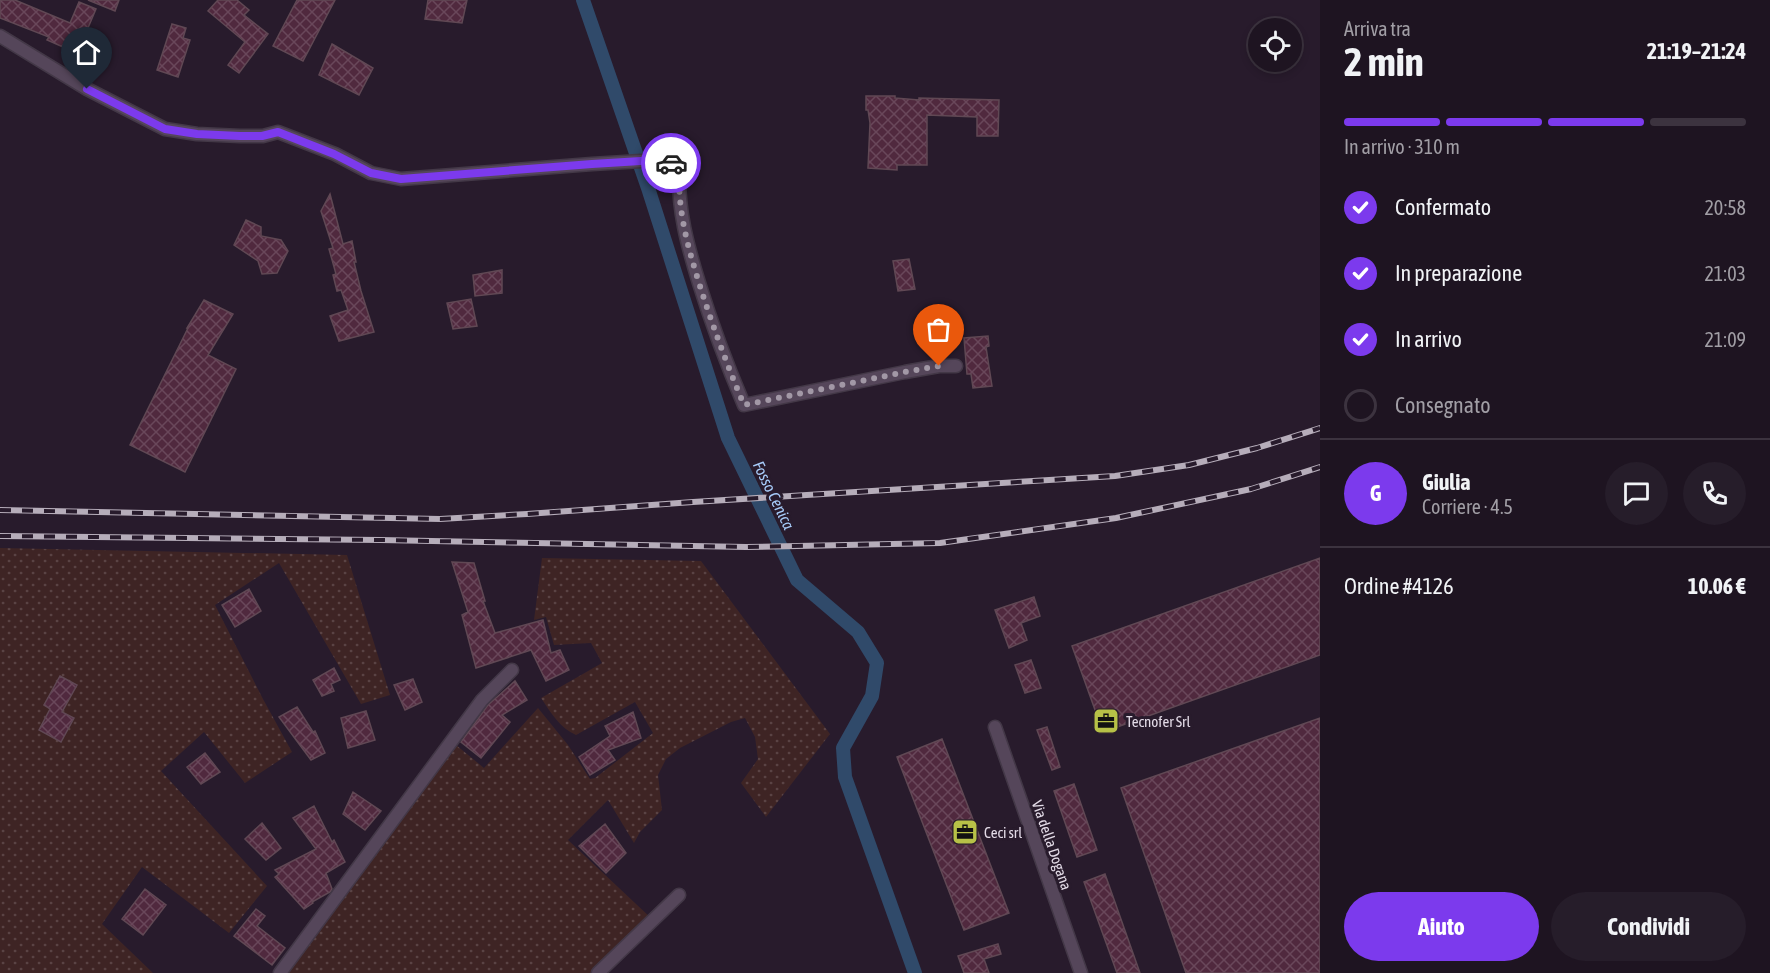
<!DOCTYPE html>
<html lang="it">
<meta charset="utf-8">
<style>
body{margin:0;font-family:"Asap Condensed",sans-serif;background:#261d2a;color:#f1f3f6;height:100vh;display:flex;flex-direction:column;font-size:22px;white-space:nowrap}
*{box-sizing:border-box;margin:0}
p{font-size:20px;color:#a19ea5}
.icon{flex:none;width:33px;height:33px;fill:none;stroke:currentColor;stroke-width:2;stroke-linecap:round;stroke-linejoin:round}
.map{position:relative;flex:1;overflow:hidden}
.drawer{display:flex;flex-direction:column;background:#1e1421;width:450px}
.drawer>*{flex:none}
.tools{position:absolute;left:1248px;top:18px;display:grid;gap:12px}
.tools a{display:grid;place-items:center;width:54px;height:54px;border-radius:50%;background:#1e1421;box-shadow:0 3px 9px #0003,0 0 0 2px #3c333f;font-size:30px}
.pin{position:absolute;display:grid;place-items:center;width:51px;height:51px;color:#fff;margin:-62px -26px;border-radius:50% 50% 50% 0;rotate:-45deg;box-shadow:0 0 6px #0007}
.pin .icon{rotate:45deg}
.courier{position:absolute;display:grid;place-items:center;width:60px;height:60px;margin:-30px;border:4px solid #7c3aed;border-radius:50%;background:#fff;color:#222;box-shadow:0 2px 8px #0007}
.summary em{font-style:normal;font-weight:700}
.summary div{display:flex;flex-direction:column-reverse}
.summary{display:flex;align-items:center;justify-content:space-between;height:102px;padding:0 24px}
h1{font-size:39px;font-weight:700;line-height:45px}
.bar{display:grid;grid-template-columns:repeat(4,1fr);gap:9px 6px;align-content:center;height:72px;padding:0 24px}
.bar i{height:8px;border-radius:4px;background:#3c333f}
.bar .current{background:#7c3aed}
.bar p{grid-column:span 4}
.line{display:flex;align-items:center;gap:15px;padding:0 24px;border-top:2px solid #3c333f}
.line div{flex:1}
.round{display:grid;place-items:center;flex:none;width:63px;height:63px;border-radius:32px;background:#261d2a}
ol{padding:0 24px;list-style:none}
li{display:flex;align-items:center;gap:18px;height:66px}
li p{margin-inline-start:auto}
li .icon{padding:6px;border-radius:50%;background:#7c3aed;color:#fff;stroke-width:4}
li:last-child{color:#a19ea5}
li i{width:33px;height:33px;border:3px solid #3c333f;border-radius:50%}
.button{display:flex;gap:12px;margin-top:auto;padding:12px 24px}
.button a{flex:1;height:69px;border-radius:36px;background:#7c3aed;color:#fff;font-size:24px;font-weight:700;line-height:69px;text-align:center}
.button a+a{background:#261d2a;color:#f1f3f6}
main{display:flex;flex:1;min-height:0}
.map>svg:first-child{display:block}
.grass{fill:url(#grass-dots)}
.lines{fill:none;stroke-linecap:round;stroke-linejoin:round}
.canal{stroke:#304a6a;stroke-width:14}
.building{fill:url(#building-cross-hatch);stroke:#604854;stroke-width:1.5}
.minor-casing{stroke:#433847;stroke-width:15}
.minor{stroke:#55465a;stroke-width:12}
.rail-casing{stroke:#b6adba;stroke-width:6}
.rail{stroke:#281b2c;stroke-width:4;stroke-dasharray:11;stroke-linecap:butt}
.done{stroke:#a298a6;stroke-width:6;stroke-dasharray:0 10.8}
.route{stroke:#7c3aed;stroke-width:8}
.labels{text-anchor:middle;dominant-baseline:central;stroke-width:6;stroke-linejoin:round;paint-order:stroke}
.poi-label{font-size:15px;fill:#e3dbe7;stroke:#281b2c;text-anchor:start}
.street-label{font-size:15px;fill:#e3dbe7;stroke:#281b2c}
.water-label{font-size:16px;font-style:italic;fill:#a7cbf9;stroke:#281b2c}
</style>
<main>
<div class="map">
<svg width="1320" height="973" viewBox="0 0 1320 973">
<defs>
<pattern id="grass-dots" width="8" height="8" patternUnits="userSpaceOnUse" patternTransform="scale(1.5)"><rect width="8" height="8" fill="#3e2424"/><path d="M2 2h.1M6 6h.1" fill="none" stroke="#5a4344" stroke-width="1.8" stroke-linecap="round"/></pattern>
<pattern id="building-cross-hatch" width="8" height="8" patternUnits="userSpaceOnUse" patternTransform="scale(1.5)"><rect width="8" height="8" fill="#50293e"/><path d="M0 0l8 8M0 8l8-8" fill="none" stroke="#69475a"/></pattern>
</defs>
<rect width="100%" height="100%" fill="#281b2c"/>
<path class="grass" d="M0,548L347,555L390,695L361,704L279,563L215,605L263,699L292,752L245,783L204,732L161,771L267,886L229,933L142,867L102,924L153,973H0Z
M542,558L701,561L830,734L766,817L741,783L758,759L755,737L745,718L731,722L680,748L666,759L658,775L662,810L640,832L634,843L608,800L568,840L652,919L593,973H288L456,745L484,768L538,708L568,745L590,779L595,778L653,733L635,702L576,735C560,728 551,713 541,698L602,663L591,643L554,645L546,617L534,620Z"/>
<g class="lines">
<path class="canal" d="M583,0L649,191L728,438L797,580L858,632L877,663L872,696L843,748L845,777L915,973"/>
</g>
<path class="building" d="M0,0H15L70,23L79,2L96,9L82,42L103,50L91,82L73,71L79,54L47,40L49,37L0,18Z
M88,0H119L115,11Z
M218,0H237L249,10L244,15L268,34L239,73L228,65L245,42L208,11Z
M297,0H335L303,61L273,46Z
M428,0H467L462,23L425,19Z
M172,24L186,28L183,38L190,40L178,77L157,70Z
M332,44L373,68L359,95L319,75Z
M866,96H895V98L919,100V98L999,100L998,136H977V117L927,115V165H897V170L868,168L870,123L868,110H866Z
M330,194L343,244L352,241L356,262H354L361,291L374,332L339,341L330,316L348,310L341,290L337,291L333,275L336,274L329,249L333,248L321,211Z
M246,220L261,227V236L281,240L288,251L277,273L262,274L258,261L234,245Z
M909,259L915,289L898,291L893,261Z
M502,270V293L475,296L473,275Z
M471,299L477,326L453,329L447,303Z
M204,300L233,314L208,355L236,369L185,472L130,445L188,328H187Z
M988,336L989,346L986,347L992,386L973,388L971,374H967L964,338Z
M1320,558V655L1103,732L1072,646Z
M452,562L474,563L485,601H483L495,633L543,620L551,653L560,650L569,670L546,681L531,650L476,668L462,615L468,612Z
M249,589L261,611L235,627L222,605Z
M1034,597L1040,616L1021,623L1027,640L1009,648L995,610Z
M1031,660L1041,688L1025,693L1015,665Z
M334,668L340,680L331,684L334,691L322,696L313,680Z
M60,676L77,685L62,712L74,718L61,742L39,730L50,709L44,705Z
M413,679L422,702L405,710L394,685Z
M515,681L527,700L502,715L510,722L481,758L461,742L488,705Z
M297,707L313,732L315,731L325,753L311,760L279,717Z
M366,711L375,740L348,748L341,718Z
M633,712L641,738L608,750L615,760L590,775L579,757L610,736L605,726Z
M1320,718V973H1186L1121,788Z
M1047,727L1060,767L1052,770L1037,730Z
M942,739L1009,913L964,930L897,757Z
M205,753L220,772L201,784L187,767Z
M1074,784L1097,850L1077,857L1054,791Z
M353,792L381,811L365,830L343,814Z
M314,806L332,842L334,840L345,862L326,873L332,889L330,892L312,902L313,903L304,909L275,877L279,874L275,870L316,849L293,818Z
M262,823L281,848L266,860L245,839Z
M605,824L626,853L606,873L579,846Z
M1105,874L1140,973H1117L1084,882Z
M145,889L166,905L143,935L122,919Z
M256,909L265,916L257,926L285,948L272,965L234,936Z
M998,944L1001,954L984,959L989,973H964L958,956Z"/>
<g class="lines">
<g class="minor-casing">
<path id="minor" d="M0,36L87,89L165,129L197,134L240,136H263L278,132L335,154L371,173L401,179L592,164L658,160L670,163L679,170C678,211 687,244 699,283C712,325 727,365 744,405L905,372L939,366H956
M995,727L1081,973
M280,973L482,700L512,670
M598,973L679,895"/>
</g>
<use href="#minor" class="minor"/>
<g class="rail-casing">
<path id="rail" d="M0,510L440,519L527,514L693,502L1115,476L1189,465L1257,448L1320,428
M0,536L380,540L746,547L940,543L1116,518L1251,489L1320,467"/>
</g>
<use href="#rail" class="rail"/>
</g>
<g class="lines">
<path class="done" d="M671,163L679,170C678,211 687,244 699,283C712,324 727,365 744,405L905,372L939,366"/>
<path class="route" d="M87,89L165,129L197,134L240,136H262L278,132L334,154L371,173L401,179L592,164L657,160L671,163"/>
</g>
<defs>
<g id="office-square" transform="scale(1.35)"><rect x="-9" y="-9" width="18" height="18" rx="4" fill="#b7c147" stroke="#281b2c"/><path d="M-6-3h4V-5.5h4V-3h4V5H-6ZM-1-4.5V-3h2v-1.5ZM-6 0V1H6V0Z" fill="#111"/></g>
</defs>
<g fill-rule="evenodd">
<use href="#office-square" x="1106" y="721"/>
<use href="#office-square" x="965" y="832"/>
</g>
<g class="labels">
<g class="poi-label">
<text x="1126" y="721">Tecnofer Srl</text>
<text x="984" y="832">Ceci srl</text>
</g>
<g class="street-label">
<text transform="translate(1052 845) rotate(71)">Via della Dogana</text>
</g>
<g class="water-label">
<text transform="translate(774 495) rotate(64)">Fosso Cenica</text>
</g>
</g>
</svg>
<div class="tools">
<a><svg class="icon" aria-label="locate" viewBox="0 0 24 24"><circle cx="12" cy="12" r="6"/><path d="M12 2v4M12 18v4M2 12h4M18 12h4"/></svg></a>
</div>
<div class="pin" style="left:939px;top:366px;background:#ea580c"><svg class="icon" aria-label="bag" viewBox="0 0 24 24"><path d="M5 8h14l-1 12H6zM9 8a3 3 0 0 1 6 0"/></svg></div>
<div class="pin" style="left:87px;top:89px;background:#1f2937"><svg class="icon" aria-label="home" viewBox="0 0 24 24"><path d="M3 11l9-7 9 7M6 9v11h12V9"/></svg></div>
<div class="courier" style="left:671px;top:163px"><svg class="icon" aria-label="car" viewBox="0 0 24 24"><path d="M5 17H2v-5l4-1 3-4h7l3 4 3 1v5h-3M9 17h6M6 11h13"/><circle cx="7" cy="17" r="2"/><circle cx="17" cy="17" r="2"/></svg></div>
</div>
<section class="drawer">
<div class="summary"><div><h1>2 min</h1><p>Arriva tra</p></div><em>21:19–21:24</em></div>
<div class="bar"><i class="current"></i><i class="current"></i><i class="current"></i><i></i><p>In arrivo · 310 m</p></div>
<ol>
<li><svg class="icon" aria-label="check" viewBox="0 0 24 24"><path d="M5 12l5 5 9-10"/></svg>Confermato<p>20:58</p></li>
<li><svg class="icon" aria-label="check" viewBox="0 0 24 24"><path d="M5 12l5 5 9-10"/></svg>In preparazione<p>21:03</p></li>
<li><svg class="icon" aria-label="check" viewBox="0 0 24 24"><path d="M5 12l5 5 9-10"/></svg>In arrivo<p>21:09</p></li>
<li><i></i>Consegnato</li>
</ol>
<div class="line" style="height:108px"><b class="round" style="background:#7c3aed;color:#fff">G</b><div><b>Giulia</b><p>Corriere · 4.5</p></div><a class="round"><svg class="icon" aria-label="chat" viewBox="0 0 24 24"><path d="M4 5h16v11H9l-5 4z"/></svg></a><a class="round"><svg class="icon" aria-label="phone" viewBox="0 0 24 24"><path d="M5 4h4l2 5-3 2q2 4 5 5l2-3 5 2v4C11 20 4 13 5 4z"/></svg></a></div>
<div class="line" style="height:78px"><div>Ordine #4126</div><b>10.06 €</b></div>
<div class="button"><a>Aiuto</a><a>Condividi</a></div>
</section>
</main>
